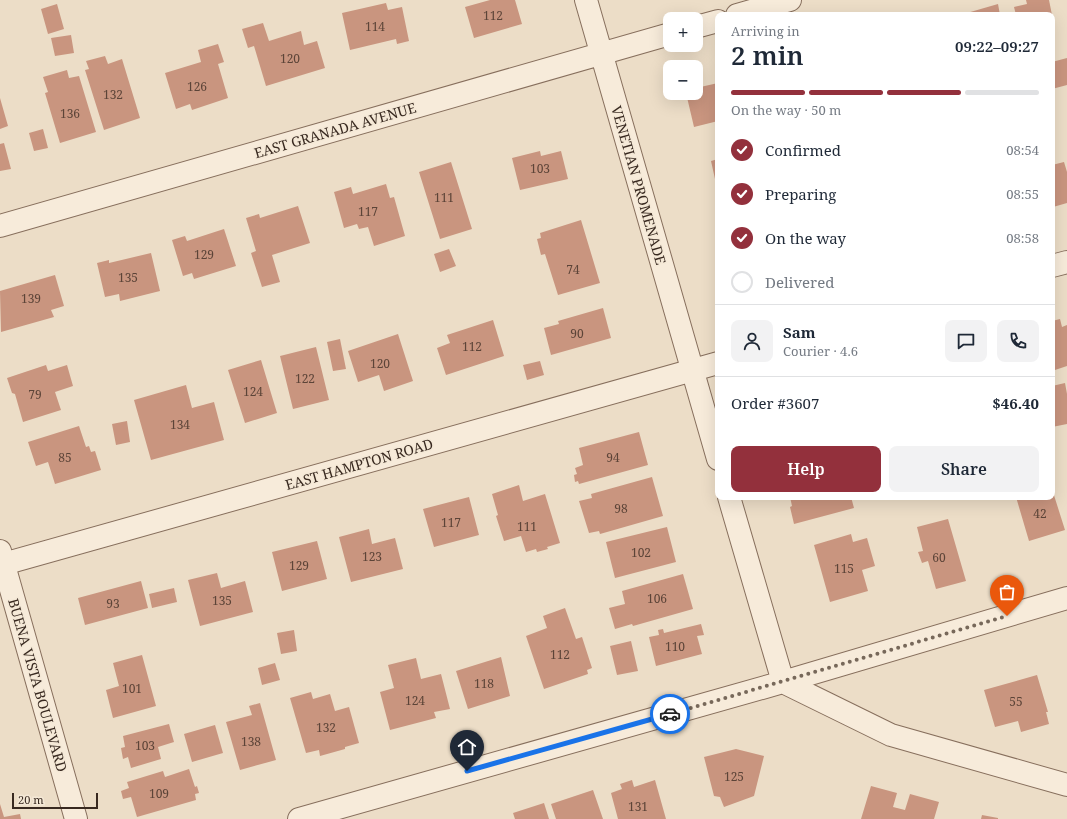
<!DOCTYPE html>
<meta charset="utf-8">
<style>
body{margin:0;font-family:"Noto Serif",serif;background:#f2f2f3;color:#1f2937;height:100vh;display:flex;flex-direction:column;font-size:15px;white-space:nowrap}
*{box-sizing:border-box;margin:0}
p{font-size:13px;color:#747a83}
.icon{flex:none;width:22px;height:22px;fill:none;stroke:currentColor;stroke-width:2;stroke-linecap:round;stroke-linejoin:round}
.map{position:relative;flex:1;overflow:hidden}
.sheet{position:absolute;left:715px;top:12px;width:340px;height:488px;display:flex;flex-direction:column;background:#fff;border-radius:8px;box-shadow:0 4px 16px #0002}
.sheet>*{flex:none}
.buttons{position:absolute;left:663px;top:12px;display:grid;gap:8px}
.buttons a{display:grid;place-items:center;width:40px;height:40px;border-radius:8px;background:#fff;box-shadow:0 4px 16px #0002;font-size:20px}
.scale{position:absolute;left:12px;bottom:10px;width:86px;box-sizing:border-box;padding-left:4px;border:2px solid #382920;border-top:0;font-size:11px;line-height:14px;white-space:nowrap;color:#382920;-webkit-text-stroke:3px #f4e8d6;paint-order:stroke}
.pin{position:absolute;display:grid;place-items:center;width:34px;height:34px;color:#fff;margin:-41px -17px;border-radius:50% 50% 50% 0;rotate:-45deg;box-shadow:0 0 4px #0007}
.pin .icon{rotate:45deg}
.courier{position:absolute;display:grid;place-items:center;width:40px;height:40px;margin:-20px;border:3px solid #1a73e8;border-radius:50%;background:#fff;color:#222;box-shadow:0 1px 5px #0007}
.headline em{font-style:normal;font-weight:600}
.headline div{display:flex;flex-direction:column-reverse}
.headline{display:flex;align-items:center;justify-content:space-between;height:68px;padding:0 16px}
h1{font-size:26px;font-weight:600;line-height:30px}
.bar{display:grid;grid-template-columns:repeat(4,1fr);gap:6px 4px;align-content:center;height:48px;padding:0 16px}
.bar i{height:5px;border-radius:3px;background:#e0e1e3}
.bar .current{background:#93303c}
.bar p{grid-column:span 4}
.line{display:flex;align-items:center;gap:10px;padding:0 16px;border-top:1px solid #e0e1e3}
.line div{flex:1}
.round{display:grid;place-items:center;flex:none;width:42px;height:42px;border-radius:8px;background:#f2f2f3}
ol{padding:0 16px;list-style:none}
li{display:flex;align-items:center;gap:12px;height:44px}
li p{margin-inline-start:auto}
li .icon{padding:4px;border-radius:50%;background:#93303c;color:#fff;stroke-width:4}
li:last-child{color:#747a83}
li i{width:22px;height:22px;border:2px solid #e0e1e3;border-radius:50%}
.cta{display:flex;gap:8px;margin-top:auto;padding:8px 16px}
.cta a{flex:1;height:46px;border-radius:8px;background:#93303c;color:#fff;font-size:16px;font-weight:600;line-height:46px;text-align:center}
.cta a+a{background:#f2f2f3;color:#1f2937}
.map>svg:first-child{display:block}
.building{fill:#c9957f}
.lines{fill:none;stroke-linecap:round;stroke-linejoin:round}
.minor-casing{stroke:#876f5d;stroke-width:24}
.minor{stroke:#f7ebda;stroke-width:22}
.done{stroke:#77685a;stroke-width:4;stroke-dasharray:0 7.2}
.route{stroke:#1a73e8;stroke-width:5}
.labels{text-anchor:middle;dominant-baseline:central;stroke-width:3;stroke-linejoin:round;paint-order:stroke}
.number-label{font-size:12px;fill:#5c4438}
.street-label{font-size:14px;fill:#382920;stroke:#f4e8d6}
</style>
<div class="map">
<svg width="1067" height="819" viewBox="0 0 1067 819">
<rect width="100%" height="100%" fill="#ecddc7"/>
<path class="building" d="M490,0H515L522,24L474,38L465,7Z
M1026,0H1049L1052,15H1016L1014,7L1027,4Z
M386,3L388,10L402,7L409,41L397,44L396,39L350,50L342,13Z
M57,4L64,29L48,34L41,9Z
M998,4L1000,15H960Z
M263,23L269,41L301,31L304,45L317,41L325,68L266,86L254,46L248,48L242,29Z
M71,35L74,53L55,56L51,38Z
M218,44L224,62L218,64L228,98L192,110L190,104L176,109L165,73L201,62L198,50Z
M105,56L108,64L122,59L140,118L104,130L85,70L89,69L86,61Z
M1067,58V85L1052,89V62Z
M67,70L69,78L79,76L96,132L60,143L45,93L48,92L43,77Z
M718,83V121L694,127L686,93H696V88Z
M0,98L8,126L0,129Z
M43,129L48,148L34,151L29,133Z
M4,143L11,169L0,171V144Z
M540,151L541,156L561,151L568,179L520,190L512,158Z
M718,159V187L717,188L711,161Z
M451,162L472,229L440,239L419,172Z
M1064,162L1067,172V203L1053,207L1052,203V165Z
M386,184L390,198L394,197L405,236L374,246L368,227L359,229L357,224L344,228L334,192L351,187L353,194Z
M298,206L310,243L272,255L280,282L262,287L251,253L256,251L246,218L259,214L260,218Z
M581,220L600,283L558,295L545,254L541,255L537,239L541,238L540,233Z
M224,229L236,266L194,279L192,273L183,276L172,240L185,236L187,241Z
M449,249L456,266L440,272L434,254Z
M151,253L160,291L120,301L119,294L105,297L97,263L109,260V263Z
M55,275L64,306L51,310L54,317L1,332L0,291Z
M603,308L611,338L551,355L544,328L559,324L558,321Z
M1060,319L1062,327L1067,325V366L1052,371V321Z
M493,320L504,356L446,375L437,348L450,343L447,335Z
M398,334L413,381L384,391L379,375L358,382L348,351Z
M340,339L346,369L333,371L327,342Z
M316,347L329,400L293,409L280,356Z
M261,360L277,413L245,423L228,370Z
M540,361L544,375L527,380L523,365Z
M46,365L48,371L67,365L73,386L55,392L61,410L23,422L15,394L12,393L7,378Z
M1065,383L1067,394V424L1052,427V386Z
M186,385L192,408L214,402L224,440L151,460L134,400Z
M127,421L130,442L116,445L112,424Z
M79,426L86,447L89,446L91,452L95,451L101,470L55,484L48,462L36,466L28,442Z
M639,432L648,465L579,484L578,481L575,482L574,475L577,474L575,468L583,465L579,448Z
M652,477L663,516L600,534L599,531L589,533L579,501L592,498L591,494Z
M519,485L523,501L545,494L560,543L547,547L548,549L537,552L536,549L526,552L521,536L504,541L496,516L498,515L492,494Z
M1052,489L1065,530L1029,541L1016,497H1052Z
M469,497L479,535L434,547L423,509Z
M790,497H851L854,508L794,524L790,507L792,506Z
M948,519L966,581L936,589L928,561L922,563L918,552L923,551L917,527Z
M667,527L676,562L615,578L606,542Z
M369,529L372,544L395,538L403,569L351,582L339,537Z
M851,534L853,542L867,538L875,566L862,570L868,591L830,602L814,545Z
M317,541L327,579L282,591L272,552Z
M217,573L221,588L245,581L253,612L200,626L188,580Z
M683,574L693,609L633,626L632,624L615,629L609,608L625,604L622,591Z
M141,581L148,608L85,625L78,598Z
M174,588L177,602L152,608L149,594Z
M565,608L576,639L582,637L592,668L587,670L588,674L544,689L526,636L547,628L543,616Z
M701,624L704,635L697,636L702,654L656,666L649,637L659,635L658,630L663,629L664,633Z
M294,630L297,651L281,654L277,633Z
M631,641L638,671L617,675L610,646Z
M142,655L156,706L113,718L106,690L119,686L113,663Z
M501,657L510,696L468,709L456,671Z
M416,658L421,679L441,674L450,709L434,712L436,718L390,730L380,692L394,688L388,665Z
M275,663L280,680L262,685L258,668Z
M1037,675L1048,712H1046L1049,724L1021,732L1018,721L995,727L984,690Z
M311,692L313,699L330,694L335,711L349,707L359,743L345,747V749L320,756L319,750L306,753L290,698Z
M260,703L276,760L240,770L226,722L252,715L249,706Z
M169,724L174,742L158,747L161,759L131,768L128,757L123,759L121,748L125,747L123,736Z
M215,725L223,753L192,762L184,734Z
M736,749L764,756L754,796L724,807L720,797L714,796L704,757Z
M189,769L195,787L197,786L199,793L195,794L196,800L137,817L131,797L123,799L121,791L129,788L127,782L163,771L165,777Z
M632,780L634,787L655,780L666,819H618L611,793L622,789L620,784Z
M871,786L897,793L893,807L905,810L910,794L939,802L934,819H861Z
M593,790L603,819H556L551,804Z
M544,803L549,819H515L513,813Z
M0,804L4,817L20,814L21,819H0Z
M982,815L998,818V819H981Z"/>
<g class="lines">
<g class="minor-casing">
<path id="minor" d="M586,0L718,459
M737,15L790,0
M696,27L718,21
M0,226L670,34
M1052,266L1067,262
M729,497L783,682L1067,598
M0,551L76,819
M0,565L718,363
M299,819L783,682L891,735L1067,785"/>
</g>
<use href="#minor" class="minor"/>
</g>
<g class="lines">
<path class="done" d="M670,714L1007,616"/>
<path class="route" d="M467,771L670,714"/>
</g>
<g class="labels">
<g class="number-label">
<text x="493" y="15">112</text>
<text x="375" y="26">114</text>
<text x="290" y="58">120</text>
<text x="197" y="86">126</text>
<text x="113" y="94">132</text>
<text x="70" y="113">136</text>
<text x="540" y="168">103</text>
<text x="444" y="197">111</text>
<text x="368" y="211">117</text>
<text x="204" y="254">129</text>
<text x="573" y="269">74</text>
<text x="128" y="277">135</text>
<text x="31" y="298">139</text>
<text x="577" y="333">90</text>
<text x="472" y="346">112</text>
<text x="380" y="363">120</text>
<text x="305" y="378">122</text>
<text x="253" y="391">124</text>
<text x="35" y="394">79</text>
<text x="180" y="424">134</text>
<text x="65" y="457">85</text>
<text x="613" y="457">94</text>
<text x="621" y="508">98</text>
<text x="1040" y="513">42</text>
<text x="451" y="522">117</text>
<text x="527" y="526">111</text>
<text x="641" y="552">102</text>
<text x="372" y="556">123</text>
<text x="939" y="557">60</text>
<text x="299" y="565">129</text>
<text x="844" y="568">115</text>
<text x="657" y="598">106</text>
<text x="222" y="600">135</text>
<text x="113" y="603">93</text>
<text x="675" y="646">110</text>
<text x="560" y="654">112</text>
<text x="484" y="683">118</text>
<text x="132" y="688">101</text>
<text x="415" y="700">124</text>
<text x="1016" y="701">55</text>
<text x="326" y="727">132</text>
<text x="251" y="741">138</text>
<text x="145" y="745">103</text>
<text x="734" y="776">125</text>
<text x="159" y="793">109</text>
<text x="638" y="806">131</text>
</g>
<g class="street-label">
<text transform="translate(335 130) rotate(-16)">EAST GRANADA AVENUE</text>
<text transform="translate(639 185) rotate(74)">VENETIAN PROMENADE</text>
<text transform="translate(359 464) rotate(-16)">EAST HAMPTON ROAD</text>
<text transform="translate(38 685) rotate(74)">BUENA VISTA BOULEVARD</text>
</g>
</g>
</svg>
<div class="buttons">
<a>+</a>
<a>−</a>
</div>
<div class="scale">20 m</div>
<div class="pin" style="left:1007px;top:616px;background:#ea580c"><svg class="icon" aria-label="bag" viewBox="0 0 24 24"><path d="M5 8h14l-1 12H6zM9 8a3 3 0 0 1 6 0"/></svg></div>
<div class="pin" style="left:467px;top:771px;background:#1f2937"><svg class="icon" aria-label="home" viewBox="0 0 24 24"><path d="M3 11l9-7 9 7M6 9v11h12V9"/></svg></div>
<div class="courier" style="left:670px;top:714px"><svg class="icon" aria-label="car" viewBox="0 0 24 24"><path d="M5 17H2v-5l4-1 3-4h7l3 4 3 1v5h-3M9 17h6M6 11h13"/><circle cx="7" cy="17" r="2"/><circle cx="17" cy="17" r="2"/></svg></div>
<section class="sheet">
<div class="headline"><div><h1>2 min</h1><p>Arriving in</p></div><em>09:22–09:27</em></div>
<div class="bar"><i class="current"></i><i class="current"></i><i class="current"></i><i></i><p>On the way · 50 m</p></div>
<ol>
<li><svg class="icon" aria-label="check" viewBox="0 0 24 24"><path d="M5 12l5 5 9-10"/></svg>Confirmed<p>08:54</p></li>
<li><svg class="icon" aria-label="check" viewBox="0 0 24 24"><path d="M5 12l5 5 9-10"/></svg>Preparing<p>08:55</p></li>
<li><svg class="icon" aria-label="check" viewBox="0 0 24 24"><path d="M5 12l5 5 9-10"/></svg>On the way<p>08:58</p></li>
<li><i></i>Delivered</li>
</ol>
<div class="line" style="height:72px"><a class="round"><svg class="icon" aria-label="person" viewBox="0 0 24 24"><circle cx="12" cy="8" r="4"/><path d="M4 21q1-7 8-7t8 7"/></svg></a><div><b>Sam</b><p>Courier · 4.6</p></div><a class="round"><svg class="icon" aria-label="chat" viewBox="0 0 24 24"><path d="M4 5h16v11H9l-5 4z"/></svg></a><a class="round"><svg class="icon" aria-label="phone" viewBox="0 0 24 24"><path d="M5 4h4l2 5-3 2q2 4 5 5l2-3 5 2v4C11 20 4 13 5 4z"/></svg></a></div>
<div class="line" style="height:52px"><div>Order #3607</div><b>$46.40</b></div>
<div class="cta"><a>Help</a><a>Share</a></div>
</section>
</div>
